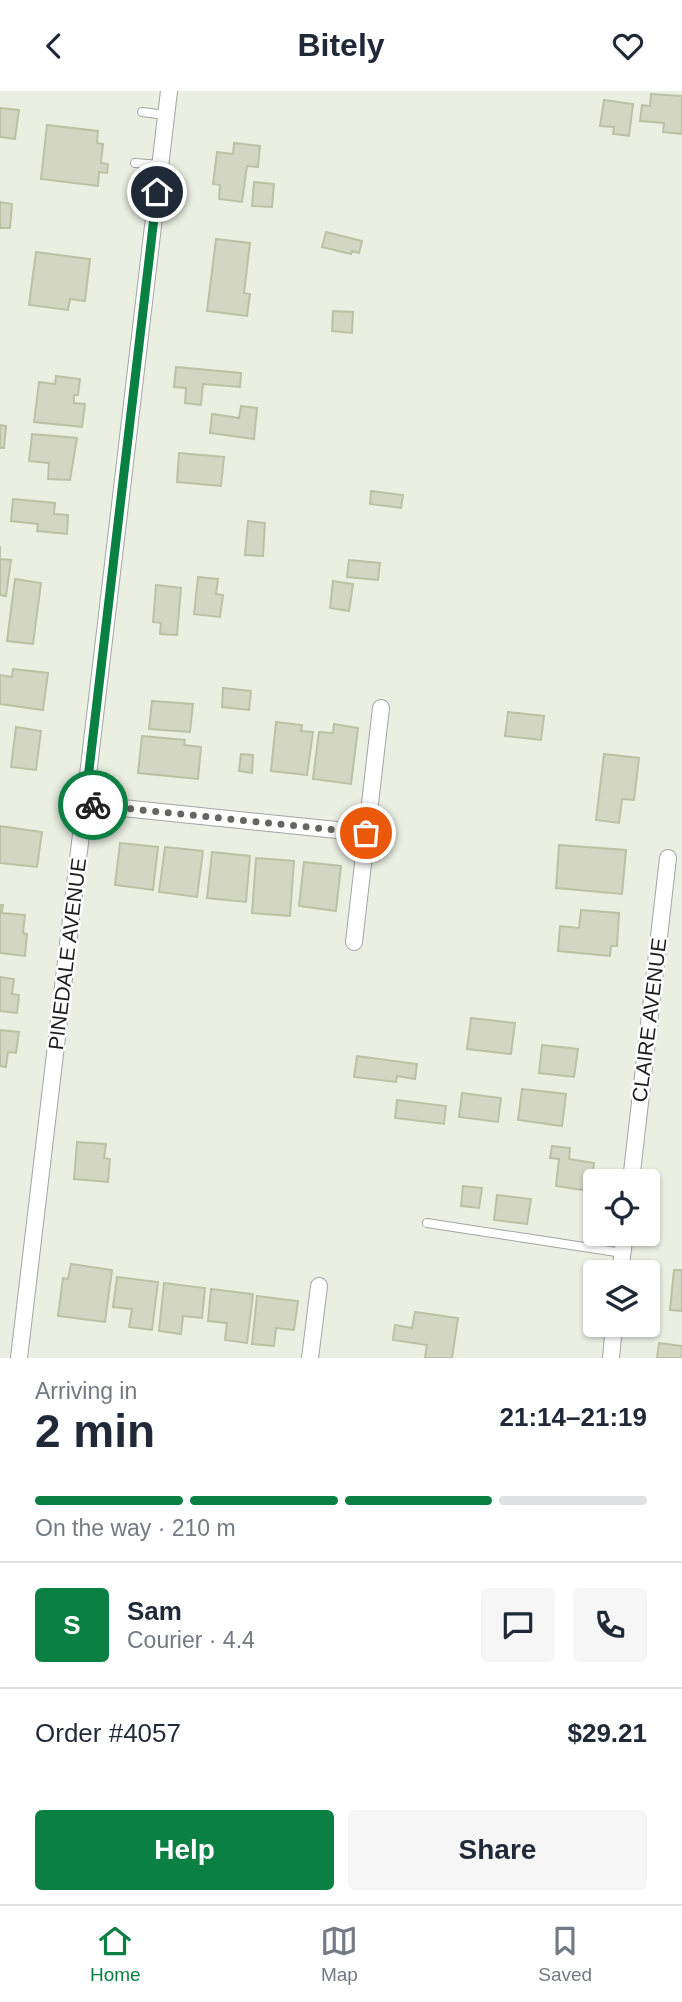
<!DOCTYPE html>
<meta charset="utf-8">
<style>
body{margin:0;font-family:Helvetica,sans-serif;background:#f6f6f7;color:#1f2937;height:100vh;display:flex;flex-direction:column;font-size:26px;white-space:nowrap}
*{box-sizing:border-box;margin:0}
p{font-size:23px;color:#747a83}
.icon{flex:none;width:38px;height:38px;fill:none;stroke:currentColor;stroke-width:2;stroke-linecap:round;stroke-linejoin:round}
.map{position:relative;height:1267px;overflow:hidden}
.side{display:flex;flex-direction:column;background:#fff;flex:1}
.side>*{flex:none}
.fabs{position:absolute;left:583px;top:1078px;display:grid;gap:14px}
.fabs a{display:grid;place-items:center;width:77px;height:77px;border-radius:7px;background:#fff;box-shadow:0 2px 5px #0004;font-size:35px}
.pin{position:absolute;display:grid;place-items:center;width:60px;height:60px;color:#fff;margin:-30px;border:4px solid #fff;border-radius:50%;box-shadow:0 2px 7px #0007}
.courier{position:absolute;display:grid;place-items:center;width:70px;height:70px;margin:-35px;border:5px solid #0b8043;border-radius:50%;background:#fff;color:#222;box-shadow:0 2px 9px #0007}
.summary em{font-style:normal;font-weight:700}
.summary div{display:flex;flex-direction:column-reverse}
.summary{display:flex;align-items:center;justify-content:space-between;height:119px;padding:0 35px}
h1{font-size:46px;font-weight:700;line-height:52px}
.bar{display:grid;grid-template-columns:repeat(4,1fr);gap:10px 7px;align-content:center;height:84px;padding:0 35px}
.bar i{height:9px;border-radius:5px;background:#e0e1e3}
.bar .current{background:#0b8043}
.bar p{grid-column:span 4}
.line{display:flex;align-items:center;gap:18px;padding:0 35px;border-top:2px solid #e0e1e3}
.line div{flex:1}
.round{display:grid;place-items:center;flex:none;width:74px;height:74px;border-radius:7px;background:#f6f6f7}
.cta{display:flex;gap:14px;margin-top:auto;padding:14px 35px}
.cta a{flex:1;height:80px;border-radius:7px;background:#0b8043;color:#fff;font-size:28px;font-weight:700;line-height:80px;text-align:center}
.cta a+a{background:#f6f6f7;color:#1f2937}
header{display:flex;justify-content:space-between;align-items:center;height:91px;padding:0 35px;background:#fff;font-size:32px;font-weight:700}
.dock{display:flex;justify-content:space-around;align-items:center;height:98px;border-top:2px solid #e0e1e3;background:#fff;font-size:19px;color:#747a83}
.dock a{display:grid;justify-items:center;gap:4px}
.dock .current{color:#0b8043}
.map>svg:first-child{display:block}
.building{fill:#d2d6c2;stroke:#bcc1a4;stroke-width:2}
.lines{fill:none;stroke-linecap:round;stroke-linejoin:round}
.lane-casing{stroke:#a4a4a4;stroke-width:10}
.street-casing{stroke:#a4a4a4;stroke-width:18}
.lane{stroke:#fff;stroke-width:8}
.street{stroke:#fff;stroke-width:16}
.done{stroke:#656662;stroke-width:7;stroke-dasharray:0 12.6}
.route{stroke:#0b8043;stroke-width:9}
.labels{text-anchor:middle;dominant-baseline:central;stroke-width:5;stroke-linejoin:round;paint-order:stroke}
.street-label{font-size:21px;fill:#1d1d1d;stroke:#fff}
</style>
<header><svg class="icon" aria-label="back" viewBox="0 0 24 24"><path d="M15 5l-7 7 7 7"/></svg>Bitely<svg class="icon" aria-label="heart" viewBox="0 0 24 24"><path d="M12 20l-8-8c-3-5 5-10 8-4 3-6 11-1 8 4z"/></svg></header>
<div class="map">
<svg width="682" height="1267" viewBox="0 0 682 1267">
<rect width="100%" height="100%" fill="#eaefe2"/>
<path class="building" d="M651,3L682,5V43L663,41L664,32L640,30L642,14L650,15Z
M604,9L633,13L629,45L613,43L614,36L600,35Z
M0,17L19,19L15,48L0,46Z
M47,34L98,40L97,52L103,53L101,72L108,73L107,82L99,81L98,95L41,88Z
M234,52L260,55L258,76L247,75L242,111L219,108L220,94L213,93L217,61L233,63Z
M254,91L274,93L272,116L252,115Z
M0,111L12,113L10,137H0Z
M326,141L362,150L359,162L352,160L351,163L322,156Z
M216,148L250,152L244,202L250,203L247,225L207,220Z
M36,161L90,168L85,210L70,208L68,219L29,214Z
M333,220L353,221L352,242L332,240Z
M176,276L241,282L240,296L203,293L201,314L185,312L186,297L174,296Z
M56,285L80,288L78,304H74V312L85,313L82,336L34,331L39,291L55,293Z
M241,315L257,317L254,348L210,342L212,323L239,327Z
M0,334L6,335L4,357H0Z
M32,343L77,347L70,389L48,388L49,372L29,370Z
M179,362L224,366L221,395L177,391Z
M371,400L403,404L401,417L370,413Z
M13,408L55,412L54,423L68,424L67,443L37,440L38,433L11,430Z
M248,430L265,432L263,465L245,464Z
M0,455V468L11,469L6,505L0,504Z
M349,469L380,472L378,489L347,486Z
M198,486L218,488L216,503L223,504L220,526L194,523Z
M15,488L41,492L33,553L7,550Z
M333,490L353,493L349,520L330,517Z
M156,494L181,497L177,544L160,543L161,532L153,531Z
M13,578L48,582L43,619L0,613V584L12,586Z
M223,597L251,600L249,619L222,616Z
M152,610L193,613L190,641L149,638Z
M508,621L544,625L541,649L505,645Z
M276,631L302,634L301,640L313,641L307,684L271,680Z
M334,633L358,637L351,693L313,688L319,641L333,642Z
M16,636L41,640L36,679L11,676Z
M142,645L185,649L184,654L201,656L198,688L138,682Z
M241,663L253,664L252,682L239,680Z
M604,663L639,667L634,709L622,708L619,732L596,729Z
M0,735L42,741L37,776L0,772Z
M120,752L158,756L153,799L115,794Z
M559,754L626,759L622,803L556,797Z
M165,756L203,760L197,806L159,801Z
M212,761L250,765L246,811L207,807Z
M256,767L294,770L290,825L252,822Z
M304,771L341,775L336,820L299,815Z
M0,814H3L2,822L25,824L23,842L27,843L25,865L0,862Z
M581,819L619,822L617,855H611L610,865L558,860L560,835L579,837Z
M0,886L14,888L12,903L19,904L17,922L0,920Z
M471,927L515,932L511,963L467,958Z
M0,939L19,941L16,962L8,961L6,976L0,975Z
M542,954L578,958L574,986L539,982Z
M357,965L417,973L415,988L397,985L396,991L354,986Z
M522,998L566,1003L562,1035L518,1029Z
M462,1002L501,1007L498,1031L459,1026Z
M397,1009L446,1015L444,1033L395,1027Z
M77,1051L106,1053L104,1067L110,1068L108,1091L74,1088Z
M552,1055L570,1057L569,1068L594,1072L590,1100L556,1095L559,1068L550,1067Z
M463,1095L482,1097L479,1117L461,1115Z
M497,1104L531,1108L527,1133L494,1129Z
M71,1173L112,1179L105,1231L58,1225L63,1187L68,1188Z
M674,1179H682V1220L670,1219Z
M117,1186L158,1191L152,1239L129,1236L132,1218L113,1216Z
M164,1192L205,1197L202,1227L183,1225L181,1243L159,1240Z
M211,1198L253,1203L247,1252L225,1249L227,1232L208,1230Z
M257,1205L298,1210L294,1239L276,1237L274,1255L252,1253Z
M415,1221L458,1227L452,1267H425L427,1254L393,1249L395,1234L412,1237Z
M659,1252L682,1255V1267H657Z"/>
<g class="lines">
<g class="lane-casing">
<path id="lane" d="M142,21L166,24
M135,72L161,74
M427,1132L623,1162"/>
</g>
<g class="street-casing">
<path id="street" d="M84,713L366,742
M354,851L381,617
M631,1090L668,767
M620,1181L625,1143
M19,1267L169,0
M310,1267L319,1195
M611,1267L614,1234"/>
</g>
<use href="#lane" class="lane"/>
<use href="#street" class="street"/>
</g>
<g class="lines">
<path class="done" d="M93,714L366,742"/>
<path class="route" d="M93,714L85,713L157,101"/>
</g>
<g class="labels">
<g class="street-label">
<text transform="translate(67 863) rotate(-83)">PINEDALE AVENUE</text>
<text transform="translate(649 929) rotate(-83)">CLAIRE AVENUE</text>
</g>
</g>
</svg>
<div class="fabs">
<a><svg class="icon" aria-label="locate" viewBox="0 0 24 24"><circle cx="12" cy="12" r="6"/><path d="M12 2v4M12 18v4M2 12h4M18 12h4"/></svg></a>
<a><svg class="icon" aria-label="layers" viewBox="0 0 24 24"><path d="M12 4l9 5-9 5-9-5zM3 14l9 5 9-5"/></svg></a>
</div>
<div class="pin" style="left:366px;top:742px;background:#ea580c"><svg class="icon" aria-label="bag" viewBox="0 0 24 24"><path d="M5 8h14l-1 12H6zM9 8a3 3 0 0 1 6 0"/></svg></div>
<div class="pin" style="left:157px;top:101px;background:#1f2937"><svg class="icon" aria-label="home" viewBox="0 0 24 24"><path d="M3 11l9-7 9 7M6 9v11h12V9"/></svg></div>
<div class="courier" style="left:93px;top:714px"><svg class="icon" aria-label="bike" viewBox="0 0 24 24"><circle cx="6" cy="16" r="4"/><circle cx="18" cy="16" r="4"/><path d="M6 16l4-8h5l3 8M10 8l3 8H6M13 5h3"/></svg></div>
</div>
<section class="side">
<div class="summary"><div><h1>2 min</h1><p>Arriving in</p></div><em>21:14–21:19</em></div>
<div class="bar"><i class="current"></i><i class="current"></i><i class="current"></i><i></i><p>On the way · 210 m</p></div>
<div class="line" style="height:126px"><b class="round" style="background:#0b8043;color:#fff">S</b><div><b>Sam</b><p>Courier · 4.4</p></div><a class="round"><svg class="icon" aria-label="chat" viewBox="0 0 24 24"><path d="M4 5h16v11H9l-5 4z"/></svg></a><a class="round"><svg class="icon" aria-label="phone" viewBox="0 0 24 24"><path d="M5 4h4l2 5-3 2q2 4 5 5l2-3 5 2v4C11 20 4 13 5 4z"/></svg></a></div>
<div class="line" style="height:91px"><div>Order #4057</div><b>$29.21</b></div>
<div class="cta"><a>Help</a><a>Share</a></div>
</section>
<nav class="dock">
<a class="current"><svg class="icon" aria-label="home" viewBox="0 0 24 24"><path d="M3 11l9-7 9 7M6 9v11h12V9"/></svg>Home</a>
<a><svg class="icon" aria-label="map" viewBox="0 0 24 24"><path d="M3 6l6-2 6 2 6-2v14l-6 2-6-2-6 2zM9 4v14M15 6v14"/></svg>Map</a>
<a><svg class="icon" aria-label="saved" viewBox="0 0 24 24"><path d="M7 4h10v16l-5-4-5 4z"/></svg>Saved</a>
</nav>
